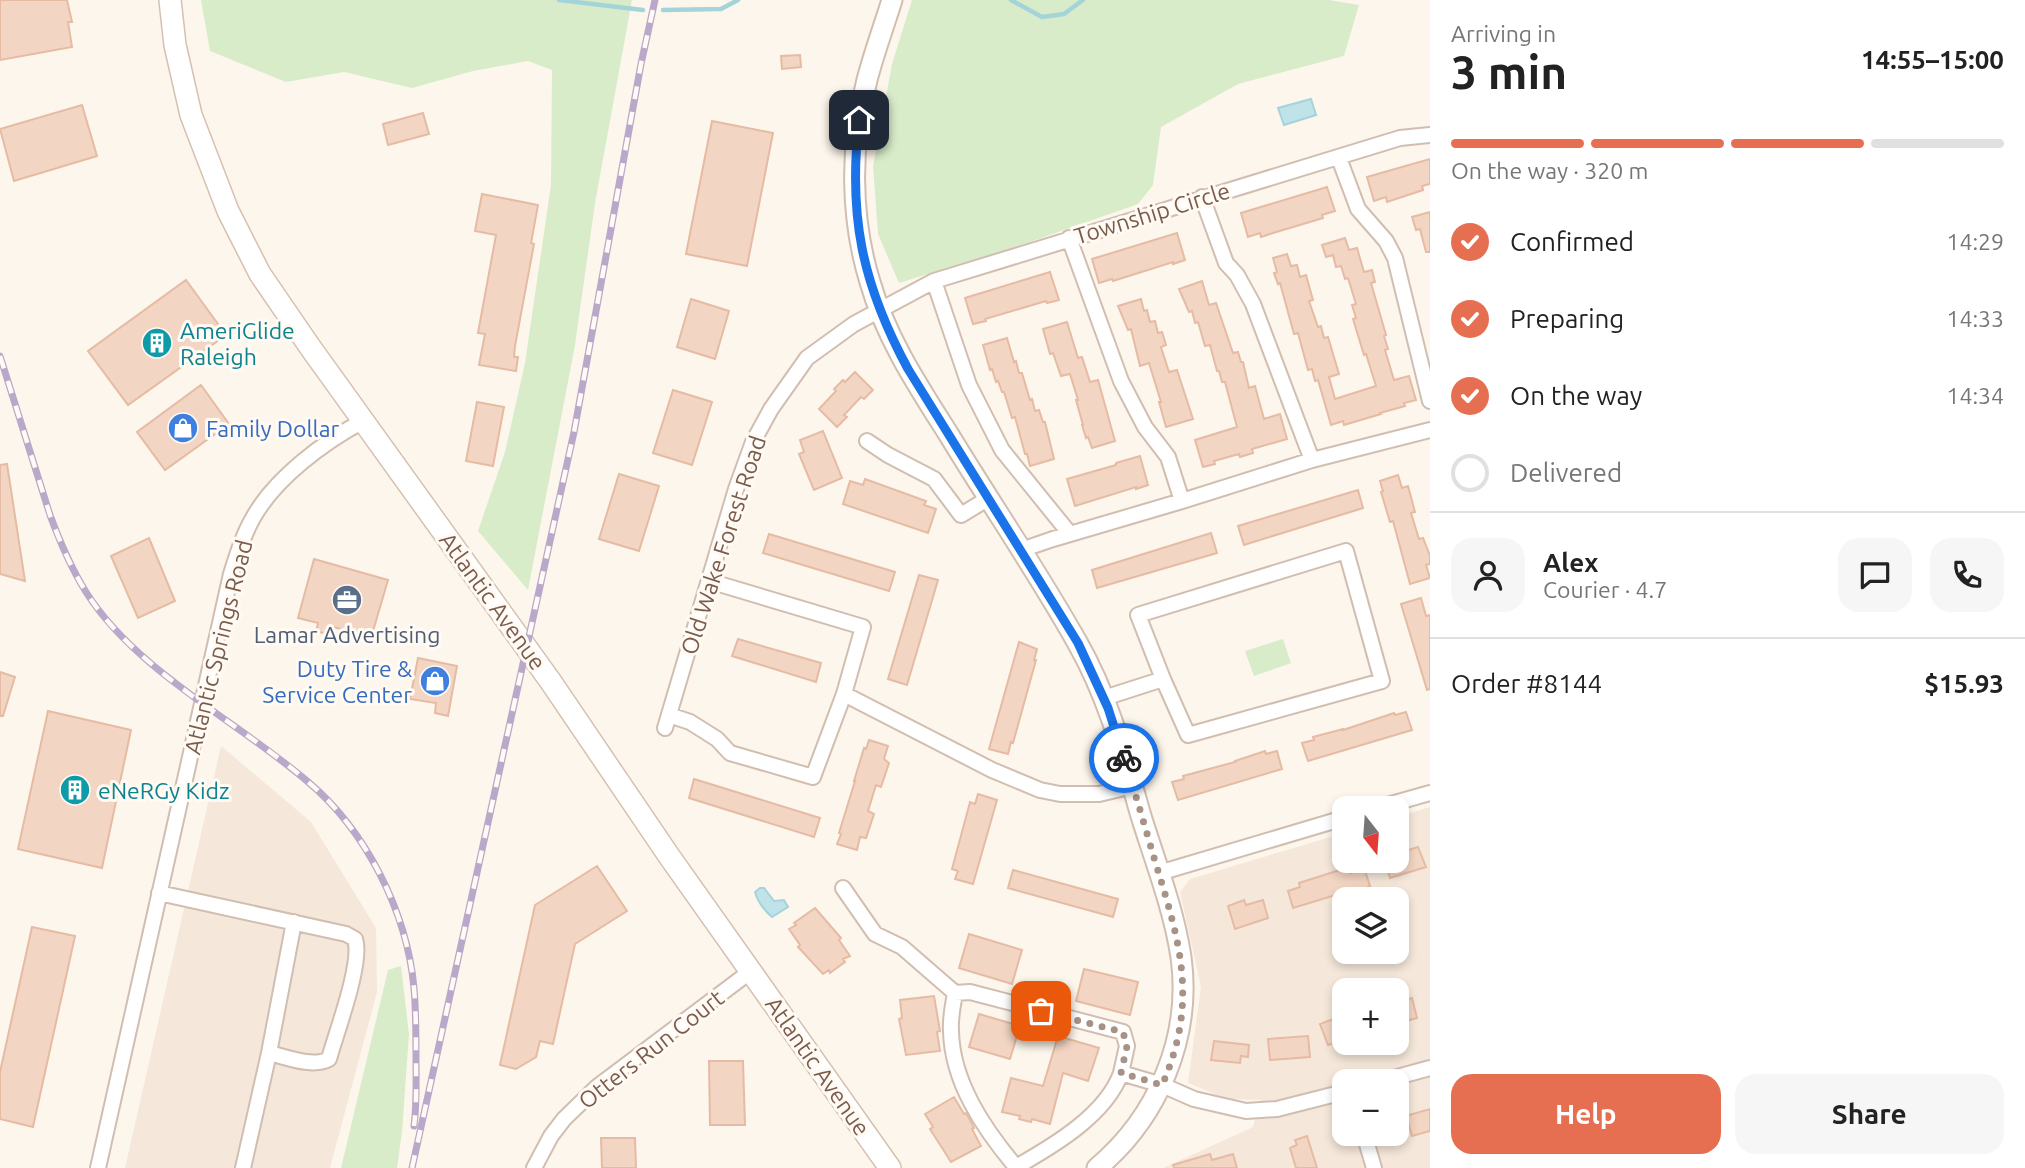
<!DOCTYPE html>
<meta charset="utf-8">
<style>
body{margin:0;font-family:Ubuntu,sans-serif;background:#f6f6f6;color:#222;height:100vh;display:flex;flex-direction:column;font-size:26px;white-space:nowrap}
*{box-sizing:border-box;margin:0}
p{font-size:23px;color:#767676}
.icon{flex:none;width:38px;height:38px;fill:none;stroke:currentColor;stroke-width:2;stroke-linecap:round;stroke-linejoin:round}
.map{position:relative;flex:1;overflow:hidden}
.details{display:flex;flex-direction:column;background:#fff;width:595px}
.details>*{flex:none}
.needle{width:46px;rotate:163deg}
.fabs{position:absolute;left:1332px;top:796px;display:grid;gap:14px}
.fabs a{display:grid;place-items:center;width:77px;height:77px;border-radius:14px;background:#fff;box-shadow:0 4px 10px #0003;font-size:35px}
.pin{position:absolute;display:grid;place-items:center;width:60px;height:60px;color:#fff;margin:-30px;border-radius:14px;box-shadow:0 4px 10px #0006}
.courier{position:absolute;display:grid;place-items:center;width:70px;height:70px;margin:-35px;border:5px solid #1a73e8;border-radius:50%;background:#fff;color:#222;box-shadow:0 2px 9px #0007}
.summary em{font-style:normal;font-weight:700}
.summary div{display:flex;flex-direction:column-reverse}
.summary{display:flex;align-items:center;justify-content:space-between;height:119px;padding:0 21px}
h1{font-size:46px;font-weight:700;line-height:52px}
.bar{display:grid;grid-template-columns:repeat(4,1fr);gap:10px 7px;align-content:center;height:84px;padding:0 21px}
.bar i{height:9px;border-radius:5px;background:#e0e0e0}
.bar .selected{background:#e76f51}
.bar p{grid-column:span 4}
.line{display:flex;align-items:center;gap:18px;padding:0 21px;border-top:2px solid #e0e0e0}
.line div{flex:1}
.round{display:grid;place-items:center;flex:none;width:74px;height:74px;border-radius:21px;background:#f6f6f6}
ol{padding:0 21px;list-style:none}
li{display:flex;align-items:center;gap:21px;height:77px}
li p{margin-inline-start:auto}
li .icon{padding:7px;border-radius:50%;background:#e76f51;color:#fff;stroke-width:4}
li:last-child{color:#767676}
li i{width:38px;height:38px;border:4px solid #e0e0e0;border-radius:50%}
.button{display:flex;gap:14px;margin-top:auto;padding:14px 21px}
.button a{flex:1;height:80px;border-radius:21px;background:#e76f51;color:#fff;font-size:28px;font-weight:700;line-height:80px;text-align:center}
.button a+a{background:#f6f6f6;color:#222}
main{display:flex;flex:1;min-height:0}
.map>svg:first-child{display:block}
.residential{fill:#f5e8da;fill-rule:evenodd}
.green{fill:#d8ecc9}
.water{fill:#bfe3e8;stroke:#a5d3da;stroke-width:2}
.lines{fill:none;stroke-linecap:round;stroke-linejoin:round}
.stream{stroke:#a5d3da;stroke-width:4.5}
.building{fill:#f3d5c3;stroke:#e6bba3;stroke-width:2}
.minor-casing{stroke:#d1beb0;stroke-width:18}
.tertiary-casing{stroke:#d1beb0;stroke-width:23}
.secondary-casing{stroke:#d6c0b0;stroke-width:24}
.minor{stroke:#fff;stroke-width:14}
.tertiary{stroke:#fff;stroke-width:19}
.secondary{stroke:#fff;stroke-width:21}
.rail-casing{stroke:#b9a8c9;stroke-width:7}
.rail{stroke:#fffaf3;stroke-width:4.5;stroke-dasharray:13;stroke-linecap:butt}
.done{stroke:#a89285;stroke-width:7;stroke-dasharray:0 12.6}
.route{stroke:#1a73e8;stroke-width:9}
.labels{text-anchor:middle;dominant-baseline:central;stroke-width:6;stroke-linejoin:round;paint-order:stroke}
.street-label{font-size:23px;fill:#7a5c4d;stroke:#fffaf3}
.culture-label{font-size:23px;fill:#0d838f;stroke:#fffaf3;text-anchor:start}
.shop-label{font-size:23px;fill:#366cbe;stroke:#fffaf3;text-anchor:start}
.service-label{font-size:23px;fill:#4e5e75;stroke:#fffaf3}
</style>
<main>
<div class="map">
<svg width="1430" height="1168" viewBox="0 0 1430 1168">
<rect width="100%" height="100%" fill="#fdf6ec"/>
<path class="residential" d="M221,746L311,822L376,928L377,992L330,1168H125Z
M1430,807V1168H1163L1253,1127L1261,1100L1227,1099L1188,1083L1201,987L1180,892L1190,879L1344,833V861H1396L1397,817ZM1344,900H1396V952H1344ZM1344,990H1396V1043H1344ZM1344,1082H1396V1134H1344Z"/>
<path class="green" d="M201,0H632L595,203L575,345L528,590L478,531L505,452L525,363L551,185L552,70L528,61L473,71L412,88L344,72L286,82L210,51Z
M912,0H1329L1359,5L1344,56L1238,84L1161,127L1153,185L1138,204L1027,243L899,283L878,234L873,166L892,64Z
M1283,639L1291,663L1254,676L1245,651Z
M401,966L409,1034L402,1132L397,1168H341L388,970Z"/>
<path class="water" d="M1311,99L1316,115L1284,125L1278,108Z
M760,888H764L774,901L784,900L788,907L772,917C764,910 758,903 755,892Z"/>
<g class="lines">
<path class="stream" d="M559,0L643,10
M1011,0L1042,17L1064,14L1083,0
M663,10L721,9L738,0"/>
</g>
<path class="building" d="M0,0H67L72,22H68L72,47L0,60Z
M800,55L801,67L782,69L781,56Z
M82,105L97,156L14,181L0,129Z
M423,113L429,134L388,145L383,124Z
M712,121L773,133L747,266L686,254Z
M1430,159V184L1422,186L1423,190L1387,202L1386,197L1374,201L1367,177Z
M1327,187L1335,211L1322,215L1323,218L1273,233L1261,237L1260,233L1248,237L1241,213Z
M482,194L538,205L531,243L534,244L515,346L514,357H518L516,371L479,365L485,334L478,333L496,235L475,231Z
M1430,212V252H1426L1420,229L1416,230L1412,217Z
M1177,233L1185,260L1173,264V262L1113,281L1112,279L1099,283L1092,259Z
M1345,238L1349,250L1357,248L1364,272L1372,270L1375,282L1371,283L1386,335L1384,336L1388,349L1385,350L1394,380L1409,376L1416,400L1404,403L1405,406L1380,413L1381,414L1344,425L1343,421L1331,425L1318,380L1315,381L1312,369L1308,370L1298,333L1294,334L1280,283L1278,284L1274,273L1277,272L1273,258L1287,254L1291,266L1297,265L1300,277L1306,275L1313,300L1309,301L1318,327L1321,326L1324,338L1328,337L1339,374L1329,377L1335,399L1376,386L1366,354L1364,355L1353,319L1356,318L1352,305L1356,304L1348,278L1345,279L1341,266L1336,267L1333,255L1326,257L1322,245Z
M1050,272L1059,300L1047,303L1046,301L985,319L986,321L973,324L965,298Z
M186,280L226,335L128,405L88,351Z
M1202,281L1209,305L1216,303L1233,353L1238,352L1241,362H1243L1249,388L1255,386L1264,419L1280,414L1287,439L1252,449L1253,453L1240,457L1239,454L1214,461L1215,464L1203,467L1195,440L1237,427L1225,382H1222L1219,371H1217L1210,345L1205,346L1198,322L1195,323L1192,311L1189,312L1179,289Z
M691,299L729,311L715,359L677,347Z
M1141,299L1144,311L1147,310L1150,322L1155,321L1158,333L1162,332L1166,345L1161,347L1169,372L1177,370L1193,419L1166,427L1159,402H1161L1149,363L1140,366L1131,329L1128,330L1118,306Z
M1067,322L1078,358L1082,357L1090,382L1098,380L1115,441L1092,448L1088,437L1086,438L1082,425H1083L1076,400H1078L1070,374L1061,376L1053,353L1050,354L1043,329Z
M1007,338L1014,362L1016,361L1019,373H1022L1030,400L1032,399L1035,411L1039,410L1043,422H1045L1054,459L1030,466L1027,454H1025L1015,417L1012,418L1004,392H1002L998,381L996,382L992,369L990,370L983,345Z
M855,372L873,390L864,399L861,397L844,415L847,417L837,427L819,409L836,391L834,389L843,380L845,382Z
M201,385L229,424L165,470L137,432Z
M673,390L712,402L692,465L653,453Z
M477,402L504,407L493,466L466,461Z
M823,431L842,478L814,490L799,454L804,452L800,440Z
M1140,456L1148,485L1136,489V487L1075,506L1067,479L1116,465V463Z
M7,464L25,581L0,574V465Z
M619,474L659,486L639,551L599,539Z
M1398,475L1402,488L1408,486L1415,512L1411,513L1419,539L1423,538L1430,556V564L1426,565L1430,578L1410,584L1393,521L1390,522L1381,492L1383,491L1380,481Z
M865,479L926,501L924,505L936,509L928,533L843,504L850,481L863,485Z
M1358,490L1363,508L1244,545L1238,526Z
M1211,533L1217,553L1097,588L1092,570Z
M769,534L895,572L889,591L763,553Z
M149,538L175,601L138,618L111,556Z
M314,559L388,580L371,638L330,626L327,634L316,631L318,623L298,618Z
M919,575L938,580L907,685L888,679Z
M1421,598L1426,616L1430,615V689L1427,690L1401,604Z
M738,639L821,663L816,682L732,656Z
M1019,642L1037,649L1034,660H1036L1013,743L1011,742L1008,754L989,749Z
M418,658L457,666L448,716L435,713L436,703L410,699Z
M0,672L15,677L3,716H0Z
M48,711L131,730L102,868L18,849Z
M1406,712L1412,730L1308,761L1302,743L1314,740L1313,737L1343,729V730L1394,713L1395,715Z
M869,740L888,746L884,759L889,763L881,787L876,785L868,811L874,814L866,838L860,837L857,850L837,844L841,834L839,833L855,781H854L864,748L866,749Z
M1265,751L1266,754L1277,751L1282,769L1178,800L1172,782L1184,779L1183,776L1235,762V761Z
M694,779L820,818L814,837L689,798Z
M978,794L997,800L973,884L955,879L958,871L952,869L970,802L975,804Z
M1418,847L1426,867L1390,878L1385,861H1396V854Z
M597,866L627,911L575,944L553,1044L540,1041L536,1057L516,1069L500,1065L535,905Z
M1349,867L1351,873L1364,868L1370,886L1366,888L1370,900H1355L1352,890L1293,908L1288,891L1300,887L1299,883Z
M1013,870L1118,899L1113,917L1008,888Z
M1244,900L1246,905L1263,900L1268,918L1235,929L1228,906Z
M815,908L841,938L839,940L850,956L843,959L845,962L830,973L829,970L823,974L798,947L800,945L789,929L796,925L794,923Z
M32,927L75,936L33,1127L0,1119V1072Z
M969,934L1022,950L1012,984L959,968Z
M1084,969L1138,982L1130,1015L1076,1001Z
M934,996L940,1031L937,1032L940,1051L906,1055L899,1019L902,1018L900,1000Z
M1412,998L1417,1018L1396,1024V1003Z
M979,1014L1020,1026L1010,1059L969,1047Z
M1344,1015V1040L1328,1045L1320,1024Z
M1058,1036L1099,1048L1088,1081L1063,1073L1050,1124L1032,1119L1031,1122L1019,1119L1020,1116L1002,1112L1011,1078L1043,1086Z
M1308,1036L1310,1057L1270,1060L1268,1039Z
M1214,1041L1249,1045L1248,1057L1241,1056L1240,1063L1211,1060Z
M709,1061H743L745,1125H710Z
M954,1097L964,1114L966,1113L970,1120L974,1128L972,1129L981,1146L951,1162L930,1129L933,1127L925,1114Z
M1430,1109V1131L1412,1136L1406,1116Z
M1307,1136L1317,1168H1296L1290,1148L1297,1145L1295,1140Z
M601,1138H635L636,1168H602Z
M1210,1154L1212,1160L1233,1154L1237,1168H1174L1173,1165Z"/>
<g class="lines">
<g class="minor-casing">
<path id="minor" d="M1339,158L1358,209L1386,241L1395,258L1430,401
M1202,197L1226,263L1237,275L1253,304L1312,460
M1069,238L1121,381L1145,427L1168,457L1182,501
M934,281L969,385L1002,450L1070,534
M867,441L888,455L934,479L961,515L989,498
M1021,550L1053,539L1182,501L1312,460L1430,430
M709,581L863,627L844,694
M1104,698L1163,679L1188,735L1382,681L1346,551L1138,615L1163,679
M669,715L690,722L717,739L730,753L813,777L844,694L992,770L1040,790L1060,794H1099L1133,786
M665,728L736,489L753,442L771,409L807,358L854,324L934,281L1400,138L1430,135
M1377,808L1430,793
M1159,873L1344,818
M843,888L875,934L902,947L955,993
M159,893L346,934L355,939C363,962 336,1033 329,1059C313,1068 286,1057 269,1053
M1121,1073L1127,1046L1123,1032L970,992L955,993C953,1005 950,1018 951,1031C952,1082 984,1129 1016,1167C1053,1146 1106,1115 1121,1073L1162,1085L1194,1099L1246,1111L1277,1109L1344,1092
M1379,1082L1430,1068
M1364,1134L1374,1168
M98,1168L231,574C237,555 243,535 253,518C275,478 324,442 363,421
M243,1168L269,1053L294,922
M534,1168L551,1136L564,1119L597,1087L751,971"/>
</g>
<g class="tertiary-casing">
<path id="tertiary" d="M892,0C884,26 874,53 867,80C850,145 850,217 870,282C886,338 918,386 949,435C991,504 1037,571 1077,642C1108,696 1124,756 1141,816C1155,861 1174,910 1181,957C1192,1037 1158,1117 1097,1168"/>
</g>
<g class="secondary-casing">
<path id="secondary" d="M170,0L175,45L191,115L228,211L260,274L310,347L551,682L669,856L890,1168"/>
</g>
<use href="#minor" class="minor"/>
<use href="#tertiary" class="tertiary"/>
<use href="#secondary" class="secondary"/>
<g class="rail-casing">
<path id="rail" d="M0,356L50,515C60,542 71,568 86,592C134,669 238,722 307,781C366,830 407,912 414,988C416,1011 416,1034 416,1057C416,1080 417,1103 414,1126
M412,1168L574,432L641,64L655,0"/>
</g>
<use href="#rail" class="rail"/>
</g>
<g class="lines">
<path class="done" d="M1041,1011L1123,1032L1127,1046L1121,1073L1162,1085C1199,1002 1180,942 1155,861C1145,827 1135,792 1124,758"/>
<path class="route" d="M859,120C848,216 862,284 908,369L1078,643L1108,708L1124,758"/>
</g>
<defs>
<g id="building-disc" transform="scale(1.575)"><circle r="9.5" fill="#0f9aa8" stroke="#fffaf3"/><path d="M-4-6H4V6H1V3H-1V6H-4ZM-2.5-4.3h1.7v1.8h-1.7ZM.8-4.3h1.7v1.8H.8ZM-2.5-1h1.7V.8h-1.7ZM.8-1h1.7V.8H.8Z" fill="#fff"/></g>
<g id="shop-disc" transform="scale(1.575)"><circle r="9.5" fill="#3f7fe0" stroke="#fffaf3"/><path d="M-5-2.5h2.3a2.7 3.5 0 0 1 5.4 0H5L5.5 6h-11ZM-1.5-2.5h3a1.5 2.3 0 0 0-3 0Z" fill="#fff"/></g>
<g id="office-disc" transform="scale(1.575)"><circle r="9.5" fill="#5c6f8a" stroke="#fffaf3"/><path d="M-6-3h4V-5.5h4V-3h4V5H-6ZM-1-4.5V-3h2v-1.5ZM-6 0V1H6V0Z" fill="#fff"/></g>
</defs>
<g fill-rule="evenodd">
<use href="#building-disc" x="157" y="343"/>
<use href="#shop-disc" x="183" y="428"/>
<use href="#office-disc" x="347" y="600"/>
<use href="#shop-disc" x="435" y="681"/>
<use href="#building-disc" x="75" y="790"/>
</g>
<g class="labels">
<g class="street-label">
<text transform="translate(1152 213) rotate(-17)">Township Circle</text>
<text transform="translate(723 545) rotate(-72)">Old Wake Forest Road</text>
<text transform="translate(493 601) rotate(54)">Atlantic Avenue</text>
<text transform="translate(218 647) rotate(-76)">Atlantic Springs Road</text>
<text transform="translate(651 1049) rotate(-38)">Otters Run Court</text>
<text transform="translate(818 1066) rotate(55)">Atlantic Avenue</text>
</g>
<g class="culture-label">
<text x="180" y="330">AmeriGlide<tspan x="180" dy="26">Raleigh</tspan></text>
<text x="98" y="790">eNeRGy Kidz</text>
</g>
<g class="shop-label">
<text x="206" y="428">Family Dollar</text>
<text x="412" y="668" text-anchor="end">Duty Tire &amp;<tspan x="412" dy="26">Service Center</tspan></text>
</g>
<g class="service-label">
<text x="347" y="634">Lamar Advertising</text>
</g>
</g>
</svg>
<div class="fabs">
<a><svg class="needle" viewBox="-14 -14 28 28"><path d="M0-13l5 13h-10z" fill="#e53935"/><path d="M0 13l5-13h-10z" fill="#767676"/></svg></a>
<a><svg class="icon" aria-label="layers" viewBox="0 0 24 24"><path d="M12 4l9 5-9 5-9-5zM3 14l9 5 9-5"/></svg></a>
<a>+</a>
<a>−</a>
</div>
<div class="pin" style="left:1041px;top:1011px;background:#ea580c"><svg class="icon" aria-label="bag" viewBox="0 0 24 24"><path d="M5 8h14l-1 12H6zM9 8a3 3 0 0 1 6 0"/></svg></div>
<div class="pin" style="left:859px;top:120px;background:#1f2937"><svg class="icon" aria-label="home" viewBox="0 0 24 24"><path d="M3 11l9-7 9 7M6 9v11h12V9"/></svg></div>
<div class="courier" style="left:1124px;top:758px"><svg class="icon" aria-label="bike" viewBox="0 0 24 24"><circle cx="6" cy="16" r="4"/><circle cx="18" cy="16" r="4"/><path d="M6 16l4-8h5l3 8M10 8l3 8H6M13 5h3"/></svg></div>
</div>
<section class="details">
<div class="summary"><div><h1>3 min</h1><p>Arriving in</p></div><em>14:55–15:00</em></div>
<div class="bar"><i class="selected"></i><i class="selected"></i><i class="selected"></i><i></i><p>On the way · 320 m</p></div>
<ol>
<li><svg class="icon" aria-label="check" viewBox="0 0 24 24"><path d="M5 12l5 5 9-10"/></svg>Confirmed<p>14:29</p></li>
<li><svg class="icon" aria-label="check" viewBox="0 0 24 24"><path d="M5 12l5 5 9-10"/></svg>Preparing<p>14:33</p></li>
<li><svg class="icon" aria-label="check" viewBox="0 0 24 24"><path d="M5 12l5 5 9-10"/></svg>On the way<p>14:34</p></li>
<li><i></i>Delivered</li>
</ol>
<div class="line" style="height:126px"><a class="round"><svg class="icon" aria-label="person" viewBox="0 0 24 24"><circle cx="12" cy="8" r="4"/><path d="M4 21q1-7 8-7t8 7"/></svg></a><div><b>Alex</b><p>Courier · 4.7</p></div><a class="round"><svg class="icon" aria-label="chat" viewBox="0 0 24 24"><path d="M4 5h16v11H9l-5 4z"/></svg></a><a class="round"><svg class="icon" aria-label="phone" viewBox="0 0 24 24"><path d="M5 4h4l2 5-3 2q2 4 5 5l2-3 5 2v4C11 20 4 13 5 4z"/></svg></a></div>
<div class="line" style="height:91px"><div>Order #8144</div><b>$15.93</b></div>
<div class="button"><a>Help</a><a>Share</a></div>
</section>
</main>
